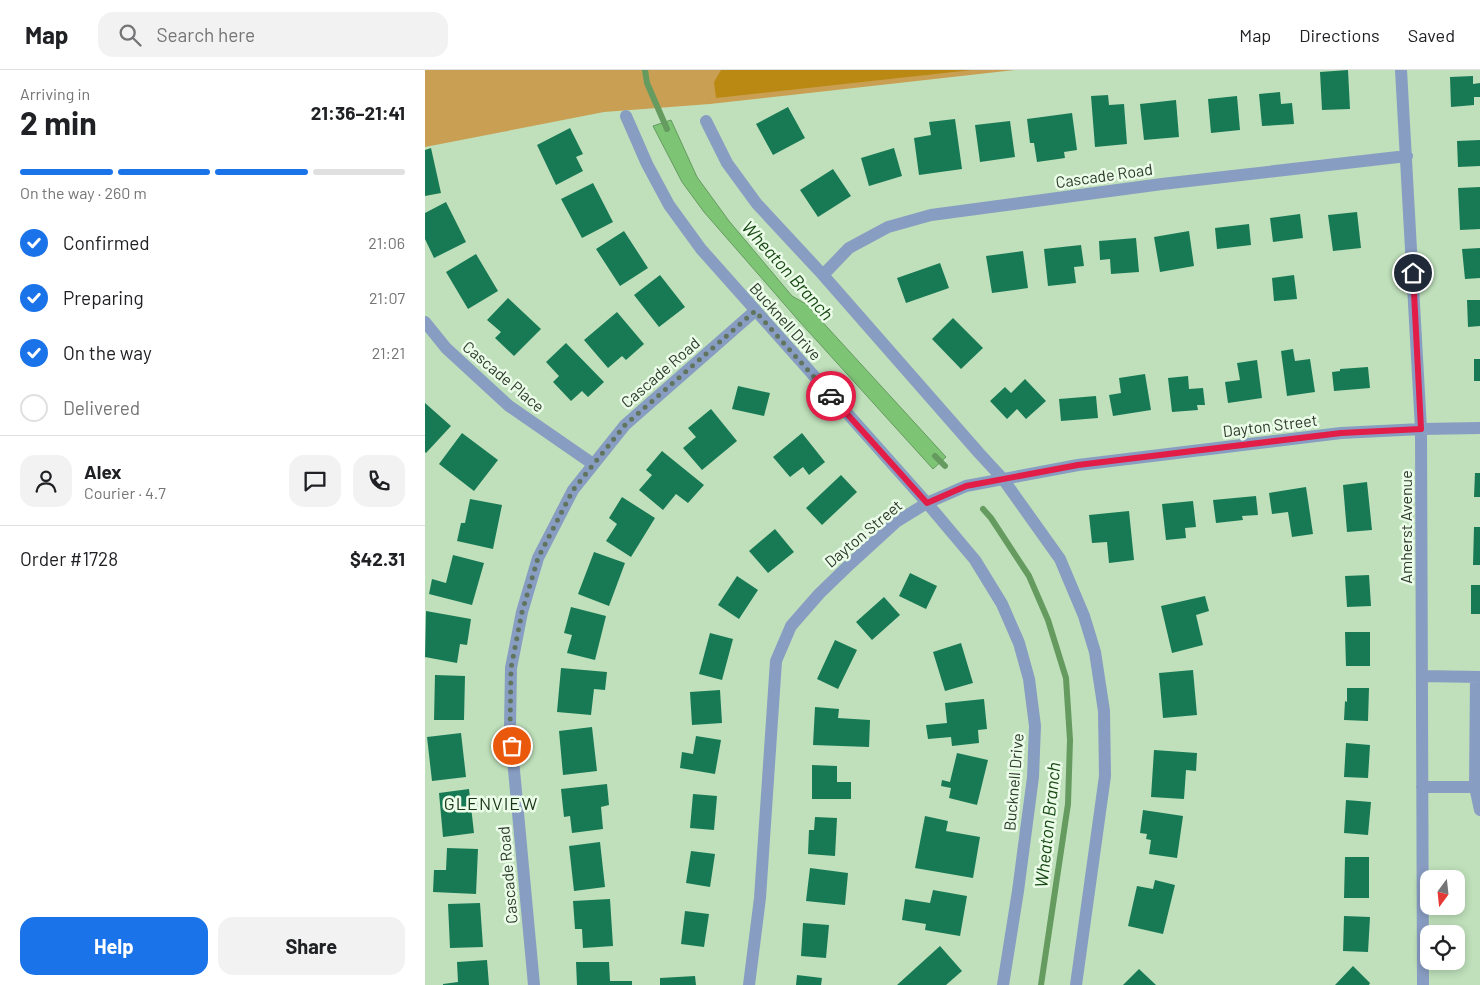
<!DOCTYPE html>
<meta charset="utf-8">
<style>
body{margin:0;font-family:Barlow,sans-serif;background:#f2f2f2;color:#202124;height:100vh;display:flex;flex-direction:column;font-size:19px;white-space:nowrap}
*{box-sizing:border-box;margin:0}
p{font-size:16px;color:#757577}
.icon{flex:none;width:28px;height:28px;fill:none;stroke:currentColor;stroke-width:2;stroke-linecap:round;stroke-linejoin:round}
.map{position:relative;flex:1;overflow:hidden}
.details{display:flex;flex-direction:column;background:#fff;width:425px}
.details>*{flex:none}
.needle{width:32px;rotate:195deg}
.tools{position:absolute;left:995px;top:800px;display:grid;gap:10px}
.tools a{display:grid;place-items:center;width:45px;height:45px;border-radius:10px;background:#fff;box-shadow:0 2px 8px #0003;font-size:25px}
.pin{position:absolute;display:grid;place-items:center;width:42px;height:42px;color:#fff;margin:-21px;border:2px solid #fff;border-radius:50%;box-shadow:0 1px 5px #0007}
.courier{position:absolute;display:grid;place-items:center;width:50px;height:50px;margin:-25px;border:4px solid #e11d48;border-radius:50%;background:#fff;color:#222;box-shadow:0 1px 6px #0007}
.summary em{font-style:normal;font-weight:700}
.summary div{display:flex;flex-direction:column-reverse}
.summary{display:flex;align-items:center;justify-content:space-between;height:85px;padding:0 20px}
h1{font-size:32px;font-weight:700;line-height:38px}
.bar{display:grid;grid-template-columns:repeat(4,1fr);gap:8px 5px;align-content:center;height:60px;padding:0 20px}
.bar i{height:6px;border-radius:4px;background:#e0e0e0}
.bar .selected{background:#1a73e8}
.bar p{grid-column:span 4}
.line{display:flex;align-items:center;gap:12px;padding:0 20px;border-top:1px solid #e0e0e0}
.line div{flex:1}
.round{display:grid;place-items:center;flex:none;width:52px;height:52px;border-radius:15px;background:#f2f2f2}
ol{padding:0 20px;list-style:none}
li{display:flex;align-items:center;gap:15px;height:55px}
li p{margin-inline-start:auto}
li .icon{padding:5px;border-radius:50%;background:#1a73e8;color:#fff;stroke-width:4}
li:last-child{color:#757577}
li i{width:28px;height:28px;border:2px solid #e0e0e0;border-radius:50%}
.action{display:flex;gap:10px;margin-top:auto;padding:10px 20px}
.action a{flex:1;height:58px;border-radius:15px;background:#1a73e8;color:#fff;font-size:20px;font-weight:700;line-height:58px;text-align:center}
.action a+a{background:#f2f2f2;color:#202124}
header{display:flex;align-items:center;gap:30px;box-sizing:border-box;height:70px;padding:0 25px;background:#fff;border-bottom:1px solid #e0e0e0}
header strong{font-size:24px}
nav{display:flex;gap:28px;margin-inline-start:auto;font-size:18px}
.search{width:350px;height:45px;background:#f2f2f2;display:flex;align-items:center;gap:12px;box-sizing:border-box;padding:0 18px;border-radius:15px;color:#757577;font-size:19px}
main{display:flex;flex:1;min-height:0}
.map>svg:first-child{display:block}
.green{fill:#c9a053}
.forest{fill:#ba8914}
.water{fill:#7dc475;stroke:#659b5f}
.lines{fill:none;stroke-linecap:round;stroke-linejoin:round}
.stream{stroke:#659b5f;stroke-width:6}
.building{fill:#187a55}
.minor{stroke:#889dc2;stroke-width:12}
.done{stroke:#61755e;stroke-width:5;stroke-dasharray:0 9}
.route{stroke:#e11d48;stroke-width:6}
.labels{text-anchor:middle;dominant-baseline:central;stroke-width:5;stroke-linejoin:round;paint-order:stroke}
.street-label{font-size:16px;fill:#2e3b2c;stroke:#ebfce9}
.water-label{font-size:18px;font-style:italic;fill:#164712;stroke:#ebfce9}
.neighbourhood-label{font-size:18px;letter-spacing:1px;fill:#193416;stroke:#ebfce9}
</style>
<header>
<strong>Map</strong>
<div class="search"><svg class="icon" aria-label="search" viewBox="0 0 24 24"><circle cx="10" cy="10" r="6"/><path d="M15 15l6 6"/></svg>Search here</div>
<nav><a>Map</a><a>Directions</a><a>Saved</a></nav>
</header>
<main>
<section class="details">
<div class="summary"><div><h1>2 min</h1><p>Arriving in</p></div><em>21:36–21:41</em></div>
<div class="bar"><i class="selected"></i><i class="selected"></i><i class="selected"></i><i></i><p>On the way · 260 m</p></div>
<ol>
<li><svg class="icon" aria-label="check" viewBox="0 0 24 24"><path d="M5 12l5 5 9-10"/></svg>Confirmed<p>21:06</p></li>
<li><svg class="icon" aria-label="check" viewBox="0 0 24 24"><path d="M5 12l5 5 9-10"/></svg>Preparing<p>21:07</p></li>
<li><svg class="icon" aria-label="check" viewBox="0 0 24 24"><path d="M5 12l5 5 9-10"/></svg>On the way<p>21:21</p></li>
<li><i></i>Delivered</li>
</ol>
<div class="line" style="height:90px"><a class="round"><svg class="icon" aria-label="person" viewBox="0 0 24 24"><circle cx="12" cy="8" r="4"/><path d="M4 21q1-7 8-7t8 7"/></svg></a><div><b>Alex</b><p>Courier · 4.7</p></div><a class="round"><svg class="icon" aria-label="chat" viewBox="0 0 24 24"><path d="M4 5h16v11H9l-5 4z"/></svg></a><a class="round"><svg class="icon" aria-label="phone" viewBox="0 0 24 24"><path d="M5 4h4l2 5-3 2q2 4 5 5l2-3 5 2v4C11 20 4 13 5 4z"/></svg></a></div>
<div class="line" style="height:65px"><div>Order #1728</div><b>$42.31</b></div>
<div class="action"><a>Help</a><a>Share</a></div>
</section>
<div class="map">
<svg width="1055" height="915" viewBox="0 0 1055 915">
<rect width="100%" height="100%" fill="#bfe0bb"/>
<path class="green" d="M0,0H590L285,34L179,42L0,77Z"/>
<path class="forest" d="M296,0H547L291,28L289,12Z"/>
<path class="water" d="M246,50L272,107L304,151L367,226L381,234L521,387L508,399L374,251L279,142L257,112L228,56Z"/>
<g class="lines">
<path class="stream" d="M220,0L222,13L242,59
M510,386L520,396
M558,439L566,448L604,506L623,550L641,608L645,670L643,734L616,915"/>
</g>
<path class="building" d="M923,0L925,39L897,40L895,2Z
M1048,6V14L1055,13V27H1049V35L1026,37L1025,7Z
M855,22L856,34L867,33L869,54L837,56L834,24Z
M683,25L684,35L699,34L702,74L670,77L666,26Z
M812,26L815,60L786,63L783,29Z
M751,30L754,67L719,70L715,34Z
M363,37L380,68L348,85L331,54Z
M647,43L652,80L639,82L640,88L612,92L609,73H605L602,49Z
M530,49L537,99L494,105L489,68L506,65L504,52Z
M585,51L590,87L555,92L550,55Z
M145,58L158,84L151,87L158,101L131,115L112,75Z
M1055,70V96L1033,97L1032,71Z
M6,78L16,123L0,126V80Z
M469,78L477,106L444,116L436,88Z
M408,99L426,126L393,147L375,120Z
M168,113L188,152L157,168L136,129Z
M1055,117V159L1035,160L1033,118Z
M21,132L41,172L9,188L0,169V143Z
M932,142L936,178L908,181L903,145Z
M875,144L878,168L848,172L845,148Z
M824,154L826,175L792,179L790,158Z
M199,161L223,198L195,216L171,179Z
M764,161L769,196L735,202L729,167Z
M711,168L714,202L686,204L685,189L675,190L674,171Z
M656,175L659,196L649,197L651,213L623,216L619,179Z
M1055,178V208L1040,209L1037,179Z
M598,181L603,218L567,223L561,186Z
M51,184L73,221L43,239L21,202Z
M515,193L524,218L481,233L472,208Z
M235,205L260,237L234,257L209,225Z
M869,205L872,229L849,231L847,208Z
M83,228L116,259L89,286L70,268L76,262L62,250Z
M1042,230H1055V256L1043,257Z
M192,242L219,274L201,290L197,286L183,298L159,270Z
M528,248L558,278L536,299L507,269Z
M141,273L179,312L163,327L157,321L146,331L128,312L134,306L121,292Z
M868,279L870,291L885,289L890,322L862,326L856,281Z
M1049,289H1055V311H1049Z
M832,290L837,328L803,333L800,312L815,310L812,293Z
M943,297L945,318L909,321L907,302L915,301V299Z
M720,304L726,340L688,346L684,325L696,323L694,308Z
M763,306L764,319L778,318L780,335H772L773,340L747,342L743,308Z
M600,309L621,331L601,349L592,339L582,349L565,331L580,317L586,323Z
M313,316L345,323L339,346L307,339Z
M671,326L673,348L636,351L634,329Z
M0,333L26,356L1,383L0,382Z
M286,339L312,371L277,400L258,378L271,367L263,358Z
M37,363L73,390L49,421L14,394Z
M377,363L400,392L384,405L378,397L365,407L348,387Z
M237,381L279,415L263,433L251,424L238,440L214,420L227,405L221,400Z
M1050,403H1055V427H1049Z
M416,405L432,422L397,455L381,438Z
M942,412L947,460L922,462L918,415Z
M881,417L888,464L867,467L863,442L847,444L844,423Z
M831,426L833,445L817,446L818,450L791,453L788,430Z
M197,427L230,448L206,487L181,471L192,454L184,448Z
M45,429L77,435L68,479L32,471L36,453H40Z
M768,431L771,457L760,458L761,468L741,470L737,434Z
M704,441L709,490L684,493L682,472L667,473L664,445Z
M1049,457H1055V495H1048Z
M350,459L369,482L343,503L324,481Z
M169,482L200,493L184,536L153,524Z
M28,485L59,493L47,535L4,524L7,509L21,513Z
M485,503L512,516L501,539L474,526Z
M944,505L946,536L922,537L920,506Z
M312,506L333,520L314,549L293,535Z
M1046,515H1055V544H1046Z
M780,526L784,541L771,545L778,575L747,583L736,536Z
M459,527L475,545L447,570L431,552Z
M146,537L181,546L170,590L142,583L147,565L139,563Z
M1,541L46,549L42,575L35,574L32,593L0,587Z
M920,562H945V596H921Z
M285,563L308,569L297,610L274,604Z
M410,570L432,580L413,619L392,609Z
M536,573L548,613L520,621L508,582Z
M136,598L182,602L180,620L169,619L166,645L132,642Z
M768,600L772,645L738,648L734,603Z
M10,605L40,606L39,650H9Z
M922,618H944L943,651L919,650L920,631L922,632Z
M295,620L297,653L267,655L265,622Z
M559,629L562,659L553,660L554,673L527,676L526,667L503,669L501,655L522,653L520,633Z
M390,637L414,639L413,648L445,650L444,677L388,675Z
M167,657L172,701L138,705L134,661Z
M36,663L41,707L7,711L2,667Z
M271,666L296,670L290,704L255,698L257,682L268,684Z
M921,673L945,675L943,708L919,707Z
M729,680L772,683L771,701L761,700L759,729L726,727Z
M532,683L563,690L552,735L524,728L526,718L516,716L517,710L525,712Z
M387,695L412,696V712H426V729H387Z
M182,714L184,735L176,737L178,759L147,763L145,746L139,747L136,719Z
M44,719L49,763L18,767L14,723Z
M268,724L292,726L289,760L265,758Z
M921,730L946,732L943,765L919,763Z
M718,740L758,746L752,788L724,784L726,770L721,769L722,764L715,763Z
M500,746L523,751L521,761L555,767L548,808L490,798Z
M390,747L412,748L410,786L383,784L384,760H389Z
M175,772L180,817L149,821L144,776Z
M22,778L53,779L51,824L8,822L9,800H21Z
M266,781L290,784L285,817L261,813Z
M920,787H944V828H919Z
M385,798L423,803L420,835L381,831Z
M730,810L750,815L738,864L703,856L712,816L728,819Z
M508,820L542,826L535,866L500,860L501,854L477,850L480,829L505,833Z
M185,829L188,876L158,878L157,859H150L148,831Z
M55,833L58,877L25,878L23,834Z
M260,841L284,844L279,877L256,874Z
M919,846L945,847L943,882L918,881Z
M378,853L404,855L401,888L376,886Z
M515,876L537,901L521,915H472Z
M62,890L64,915H18V914L33,912L32,892Z
M151,892H184L185,911H207V915H152Z
M928,896L945,913L944,915H910Z
M714,899L731,915H698Z
M372,905L397,908L396,915H371Z
M270,906L271,915H235V908Z"/>
<g class="lines">
<path class="minor" d="M976,0L996,359L998,915
M201,46L222,94L244,135L276,179L502,433L550,490L577,534L594,573L604,609L610,656L608,707L593,821L578,915
M281,51L302,93L332,134L398,205L554,383L578,409L635,489L659,546L670,582L679,641L680,706L651,915
M398,205L424,178L463,157L506,145L737,114L982,86
M0,252L21,278L84,336L168,394
M997,606L1055,607
M1051,607L1050,717L1055,740
M997,717H1055
M109,915L85,657L86,598L97,542L113,488L148,420L200,355L330,241
M324,915L335,828L351,591L366,556L394,524L425,494L471,452L502,433L541,416L653,395L916,363L996,359L1055,358"/>
</g>
<g class="lines">
<path class="done" d="M87,676L85,657L86,598L97,542L113,488L148,420L200,355L330,241L406,326"/>
<path class="route" d="M406,326L502,433L541,416L653,395L916,363L996,359L988,203"/>
</g>
<g class="labels">
<g class="street-label">
<text transform="translate(679 105) rotate(-8)">Cascade Road</text>
<text transform="translate(361 251) rotate(48)">Bucknell Drive</text>
<text transform="translate(235 302) rotate(-41)">Cascade Road</text>
<text transform="translate(79 306) rotate(40)">Cascade Place</text>
<text transform="translate(845 355) rotate(-7)">Dayton Street</text>
<text transform="translate(980 457) rotate(-90)">Amherst Avenue</text>
<text transform="translate(438 463) rotate(-40)">Dayton Street</text>
<text transform="translate(588 712) rotate(-85)">Bucknell Drive</text>
<text transform="translate(82 805) rotate(-95)">Cascade Road</text>
</g>
<g class="water-label">
<text transform="translate(363 200) rotate(48)">Wheaton Branch</text>
<text transform="translate(622 755) rotate(-84)">Wheaton Branch</text>
</g>
<g class="neighbourhood-label">
<text x="66" y="733">GLENVIEW</text>
</g>
</g>
</svg>
<div class="tools">
<a><svg class="needle" viewBox="-14 -14 28 28"><path d="M0-13l5 13h-10z" fill="#e53935"/><path d="M0 13l5-13h-10z" fill="#757577"/></svg></a>
<a><svg class="icon" aria-label="locate" viewBox="0 0 24 24"><circle cx="12" cy="12" r="6"/><path d="M12 2v4M12 18v4M2 12h4M18 12h4"/></svg></a>
</div>
<div class="pin" style="left:87px;top:676px;background:#ea580c"><svg class="icon" aria-label="bag" viewBox="0 0 24 24"><path d="M5 8h14l-1 12H6zM9 8a3 3 0 0 1 6 0"/></svg></div>
<div class="pin" style="left:988px;top:203px;background:#1f2937"><svg class="icon" aria-label="home" viewBox="0 0 24 24"><path d="M3 11l9-7 9 7M6 9v11h12V9"/></svg></div>
<div class="courier" style="left:406px;top:326px"><svg class="icon" aria-label="car" viewBox="0 0 24 24"><path d="M5 17H2v-5l4-1 3-4h7l3 4 3 1v5h-3M9 17h6M6 11h13"/><circle cx="7" cy="17" r="2"/><circle cx="17" cy="17" r="2"/></svg></div>
</div>
</main>
